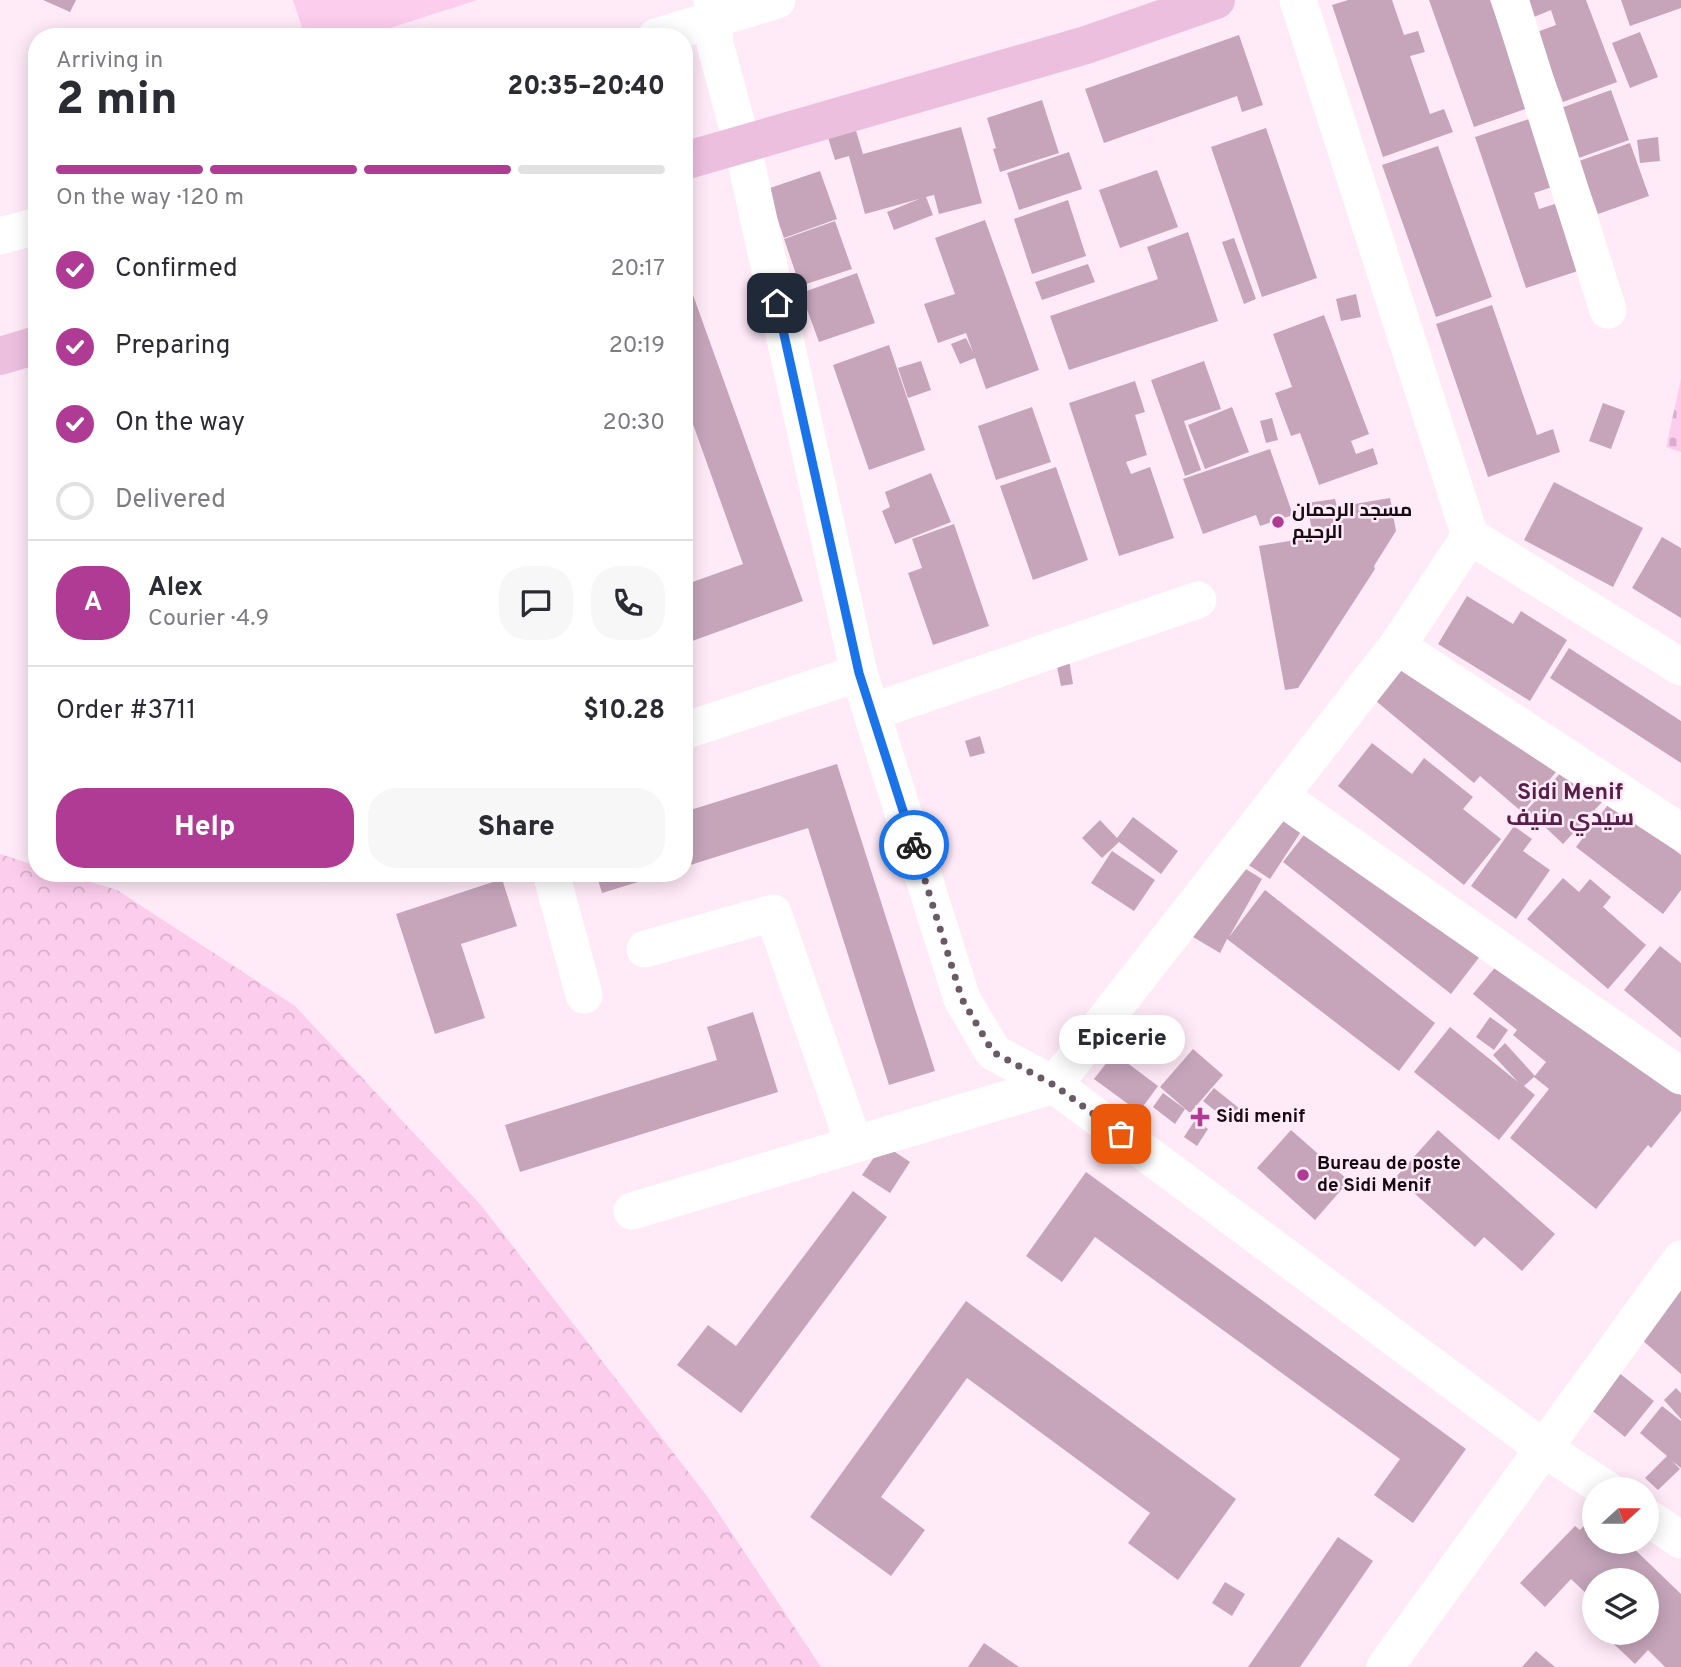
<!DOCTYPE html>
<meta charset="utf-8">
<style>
body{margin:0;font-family:Overpass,Cairo,sans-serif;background:#f7f7f7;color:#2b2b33;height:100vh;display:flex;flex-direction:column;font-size:26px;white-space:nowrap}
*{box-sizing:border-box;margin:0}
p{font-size:23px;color:#7c7c81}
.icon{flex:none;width:38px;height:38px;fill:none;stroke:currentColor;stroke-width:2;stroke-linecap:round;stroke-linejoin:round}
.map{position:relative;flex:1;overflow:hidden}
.panel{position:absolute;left:28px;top:28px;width:665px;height:854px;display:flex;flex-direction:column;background:#fff;border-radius:28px;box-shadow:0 4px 18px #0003}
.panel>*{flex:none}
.needle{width:46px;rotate:69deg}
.fabs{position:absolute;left:1582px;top:1477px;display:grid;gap:14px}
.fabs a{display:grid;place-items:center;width:77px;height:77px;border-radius:50%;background:#fff;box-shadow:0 4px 18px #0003;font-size:35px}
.pin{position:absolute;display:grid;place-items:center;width:60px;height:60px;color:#fff;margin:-30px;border-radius:14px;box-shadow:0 4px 10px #0006}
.courier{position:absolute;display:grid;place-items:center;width:70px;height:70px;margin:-35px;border:5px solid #1a73e8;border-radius:50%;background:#fff;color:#222;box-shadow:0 2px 9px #0007}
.bubble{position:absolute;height:49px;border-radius:24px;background:#fff;box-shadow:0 4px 18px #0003;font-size:23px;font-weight:800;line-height:49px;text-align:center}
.head em{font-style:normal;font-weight:800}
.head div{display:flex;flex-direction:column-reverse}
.head{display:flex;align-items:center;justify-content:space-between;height:119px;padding:0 28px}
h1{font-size:46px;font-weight:800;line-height:52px}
.bar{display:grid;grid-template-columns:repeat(4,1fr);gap:10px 7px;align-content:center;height:84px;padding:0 28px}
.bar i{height:9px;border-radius:5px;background:#e1e1e2}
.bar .current{background:#af3b94}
.bar p{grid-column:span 4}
.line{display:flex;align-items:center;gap:18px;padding:0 28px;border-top:2px solid #e1e1e2}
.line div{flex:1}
.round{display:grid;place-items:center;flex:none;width:74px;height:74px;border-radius:28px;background:#f7f7f7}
ol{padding:0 28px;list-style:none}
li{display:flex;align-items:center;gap:21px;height:77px}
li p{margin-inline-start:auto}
li .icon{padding:7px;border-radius:50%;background:#af3b94;color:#fff;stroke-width:4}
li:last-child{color:#7c7c81}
li i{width:38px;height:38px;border:4px solid #e1e1e2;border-radius:50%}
.button{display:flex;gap:14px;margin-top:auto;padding:14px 28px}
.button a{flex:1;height:80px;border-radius:28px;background:#af3b94;color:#fff;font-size:28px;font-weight:800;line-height:80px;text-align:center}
.button a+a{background:#f7f7f7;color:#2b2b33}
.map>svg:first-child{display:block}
.forest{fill:url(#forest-crowns)}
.cemetery{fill:url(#cemetery-stones)}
.garden{fill:#fdcded}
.building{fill:#c6a5bb}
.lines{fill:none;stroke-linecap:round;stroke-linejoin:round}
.minor{stroke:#fff;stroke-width:37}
.major{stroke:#ecbfdf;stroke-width:38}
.done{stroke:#695a64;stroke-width:7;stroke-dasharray:0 12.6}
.route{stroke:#1a73e8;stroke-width:9}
.poi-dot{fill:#af3b94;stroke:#ffeaf8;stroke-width:2.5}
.labels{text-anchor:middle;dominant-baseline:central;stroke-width:5;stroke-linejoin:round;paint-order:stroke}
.poi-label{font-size:19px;font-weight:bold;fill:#180c14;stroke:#ffeaf8;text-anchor:start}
.quarter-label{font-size:23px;font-weight:bold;fill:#571f49;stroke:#ffeaf8}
</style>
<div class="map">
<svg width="1681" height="1667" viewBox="0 0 1681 1667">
<defs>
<pattern id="forest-crowns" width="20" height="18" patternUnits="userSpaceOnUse" patternTransform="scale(1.75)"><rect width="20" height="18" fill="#fdcded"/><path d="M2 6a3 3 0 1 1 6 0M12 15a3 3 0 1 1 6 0" fill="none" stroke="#d8afca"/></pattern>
<pattern id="cemetery-stones" width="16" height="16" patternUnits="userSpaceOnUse" patternTransform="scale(1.75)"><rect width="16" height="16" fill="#fdcded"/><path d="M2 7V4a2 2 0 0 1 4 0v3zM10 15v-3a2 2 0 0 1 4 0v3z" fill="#d8afca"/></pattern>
</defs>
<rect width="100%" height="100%" fill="#ffeaf8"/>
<path class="forest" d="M0,854L37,866V873H62L117,890L295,1006L480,1204L707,1496L821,1667H0Z"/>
<path class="cemetery" d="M1681,379V452L1666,447Z"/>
<path class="garden" d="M293,0H477L362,37H305Z"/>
<path class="building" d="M43,0H76L70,12Z
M1348,0H1392L1404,35L1418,31L1425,52L1410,56L1430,114L1444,109L1453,132L1383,157L1332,5Z
M1429,0H1490L1528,108L1474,127Z
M1528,0H1586L1617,82L1563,102L1537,32L1556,25L1551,10L1534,17Z
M1621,0H1681V8L1630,26Z
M1640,32L1658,77L1630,88L1612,43Z
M1239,35L1263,105L1242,112L1237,96L1104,143L1085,89Z
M1611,90L1629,140L1576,159L1558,109Z
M1042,100L1059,153L1000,172L993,149L996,148L987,118Z
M1529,119L1552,187L1534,193L1539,209L1555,204L1578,271L1526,288L1475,137Z
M854,124L863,154L961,127L982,203L939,214L934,195L926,197L933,215L894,230L887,212L919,199L865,214L849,156L835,160L826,131Z
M1266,128L1317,278L1262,297L1211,147Z
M1658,137L1660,161L1640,163L1637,140Z
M1630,143L1649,196L1598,214L1579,161Z
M1438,146L1492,297L1436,317L1382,165Z
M1069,152L1082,189L1019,210L1007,173Z
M1157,170L1178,227L1120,248L1099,190Z
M820,171L837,219L784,238L767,189Z
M1068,200L1086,256L1032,274L1014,219Z
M985,220L1039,370L986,389L975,358L960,364L951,344L966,338L973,352L966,333L938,343L924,304L955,294L935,238Z
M835,221L852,269L800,286L784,239Z
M1188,232L1218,321L1069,370L1050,316L1158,279L1147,247Z
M1234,238L1256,299L1244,304L1222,242Z
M1088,264L1095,282L1042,300L1035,282Z
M684,270L803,601L684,644V585L743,564L684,399Z
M857,273L875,323L819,342L801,293Z
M1356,294L1361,317L1341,321L1336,299Z
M1492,305L1537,435L1553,429L1560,452L1488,477L1436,324Z
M1324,315L1369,434L1351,441L1356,454L1373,448L1378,464L1319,485L1300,433L1291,436L1275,393L1292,387L1273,334Z
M889,345L925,450L869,470L833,365Z
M921,361L931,390L908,398L898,368Z
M1204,361L1221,409L1184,421L1201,470L1185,476L1151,380Z
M1135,381L1145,412L1135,415L1147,455L1126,462L1131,474L1150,467L1174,538L1119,556L1069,403Z
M1603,403L1625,411L1611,449L1589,441Z
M1032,407L1051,462L996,480L978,426Z
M1232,407L1249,452L1205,469L1188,425Z
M1272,418L1278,440L1266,443L1260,421Z
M1270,449L1293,515L1260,526L1256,515L1203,534L1183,479Z
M1056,467L1088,560L1033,580L1000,486Z
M931,473L951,522L895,544L882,511L890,507L885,492Z
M1554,482L1643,528L1613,587L1524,540Z
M1390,498L1396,531L1374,566L1375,569L1298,688L1285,690L1259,546L1313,537L1307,503L1335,499L1337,507Z
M954,524L989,626L933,645L908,573L922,568L912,539Z
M1662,537L1681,548V618L1632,588Z
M1467,596L1513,624L1521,611L1567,640L1530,701L1438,644Z
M1569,648L1681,721V763L1550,678Z
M1415,654L1556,772L1522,812L1480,776L1474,783L1376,701Z
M1069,660L1073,684L1061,686L1056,662Z
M980,736L985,753L970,757L965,741Z
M1372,743L1412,774L1424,758L1473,797L1463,809L1501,839L1464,885L1338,786Z
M837,764L935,1071L889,1085L808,828L684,867V812Z
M1565,768L1602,802L1563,844L1527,810Z
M1611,801L1681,855V890L1663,914L1576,847Z
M1280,807L1306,824L1270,879L1244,862Z
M1133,817L1178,851L1161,874L1119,842L1102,858L1082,838L1100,820L1117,838Z
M1317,818L1484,951L1451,994L1283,862Z
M1514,826L1532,839L1523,851L1550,870L1516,919L1471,886Z
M1112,851L1155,880L1134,911L1091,883Z
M1236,863L1262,879L1229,937L1265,890L1435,1023L1399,1071L1227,939L1220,953L1193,937Z
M596,873H664V874L602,893Z
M1563,878L1579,892L1590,879L1611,897L1603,907L1646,945L1608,989L1527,919Z
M502,879L517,926L461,944L485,1018L435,1034L396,914Z
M1660,946L1681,963V1038L1624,990Z
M1507,953L1681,1095V1111L1651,1148L1648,1145L1596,1209L1510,1138L1549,1089L1534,1077L1546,1062L1513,1035L1517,1030L1473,994Z
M753,1012L778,1092L520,1172L505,1125L717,1060L707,1027Z
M1490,1017L1508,1030L1494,1050L1476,1037Z
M1450,1027L1518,1082L1493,1055L1505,1043L1535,1076L1524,1086L1535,1095L1499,1140L1414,1072Z
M1193,1049L1223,1075L1190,1113L1160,1087Z
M1114,1053L1158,1086L1139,1112L1094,1079Z
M1214,1088L1240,1109L1229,1122L1203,1101Z
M1163,1093L1185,1109L1175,1124L1153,1107Z
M1195,1120L1208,1129L1197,1146L1184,1137Z
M1291,1130L1349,1181L1315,1220L1257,1168Z
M1438,1130L1555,1234L1522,1271L1484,1237L1475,1247L1396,1177Z
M883,1144L910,1162L890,1193L862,1175Z
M1086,1172L1466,1449L1413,1523L1374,1495L1400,1459L1095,1237L1062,1282L1026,1256Z
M853,1191L887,1217L741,1413L677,1365L708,1325L736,1346Z
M1681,1280V1374L1634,1333Z
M966,1301L1236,1499L1178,1580L1128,1543L1150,1513L967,1378L881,1497L925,1530L891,1576L810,1517Z
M1608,1364L1654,1401L1625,1437L1579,1400Z
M1676,1388L1681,1393V1419L1664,1400Z
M1662,1406L1681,1421V1468L1672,1461L1680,1469L1658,1490L1645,1478L1667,1456L1640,1433Z
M1592,1517L1594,1519V1542H1617L1622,1546L1627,1542L1681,1594V1667H1665L1648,1650L1635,1664L1602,1633H1647V1580H1594V1601L1571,1579L1545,1607L1520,1583L1575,1526L1580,1530Z
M1338,1537L1373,1561L1300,1667H1248Z
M1225,1582L1245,1594L1232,1616L1212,1603Z
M984,1643L1019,1667H968Z
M1536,1651L1555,1667H1522Z"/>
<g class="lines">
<path class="minor" d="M712,0L715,44L742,144L859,673L962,999L993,1052L1054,1085L1543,1448L1606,1489
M1298,0L1470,536L1681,667
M1510,0L1608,310
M656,37L777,0
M0,236L37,226
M1397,646L1681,832
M872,712L1198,600
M684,731L859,673
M1281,797L1681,1076
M551,873L584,995
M645,949L773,913L854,1144
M632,1211L1054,1085L1397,646L1470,536
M1647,1517L1681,1540
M1385,1667L1681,1259"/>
<path class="major" d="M684,161L1086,45L1216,0
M0,356L37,345"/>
</g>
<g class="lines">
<path class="done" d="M914,845L962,999L993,1052L1054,1085L1121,1134"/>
<path class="route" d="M777,303L859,673L914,845"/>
</g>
<g class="poi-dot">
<circle cx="1278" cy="522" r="7"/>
<path d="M1196.5 1106.5h7v7h7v7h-7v7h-7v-7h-7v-7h7z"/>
<circle cx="1303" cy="1175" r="7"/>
</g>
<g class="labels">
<g class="poi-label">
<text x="1292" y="511">مسجد الرحمان<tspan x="1292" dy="22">الرحيم</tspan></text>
<text x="1216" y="1117">Sidi menif</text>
<text x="1317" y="1164">Bureau de poste<tspan x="1317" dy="22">de Sidi Menif</tspan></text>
</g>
<g class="quarter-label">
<text x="1570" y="793">Sidi Menif<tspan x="1570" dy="26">سيدي منيف</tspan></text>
</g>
</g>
</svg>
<div class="fabs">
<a><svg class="needle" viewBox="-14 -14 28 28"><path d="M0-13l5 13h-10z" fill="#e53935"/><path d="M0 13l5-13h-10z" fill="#7c7c81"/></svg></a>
<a><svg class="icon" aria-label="layers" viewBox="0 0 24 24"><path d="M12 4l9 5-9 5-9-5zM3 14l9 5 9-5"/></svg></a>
</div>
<div class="pin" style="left:1121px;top:1134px;background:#ea580c"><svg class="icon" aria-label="bag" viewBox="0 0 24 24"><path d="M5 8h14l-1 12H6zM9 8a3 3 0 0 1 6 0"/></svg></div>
<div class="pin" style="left:777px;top:303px;background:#1f2937"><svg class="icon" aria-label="home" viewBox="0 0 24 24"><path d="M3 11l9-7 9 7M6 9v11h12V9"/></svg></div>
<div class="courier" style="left:914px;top:845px"><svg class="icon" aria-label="bike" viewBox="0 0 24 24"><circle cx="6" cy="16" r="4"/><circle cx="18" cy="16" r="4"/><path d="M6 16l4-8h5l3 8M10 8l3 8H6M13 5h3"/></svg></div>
<div class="bubble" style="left:1059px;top:1015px;width:126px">Epicerie</div>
<section class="panel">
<div class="head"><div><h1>2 min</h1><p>Arriving in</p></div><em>20:35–20:40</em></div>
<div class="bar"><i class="current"></i><i class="current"></i><i class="current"></i><i></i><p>On the way · 120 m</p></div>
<ol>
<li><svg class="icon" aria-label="check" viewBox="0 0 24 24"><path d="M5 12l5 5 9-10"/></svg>Confirmed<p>20:17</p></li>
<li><svg class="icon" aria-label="check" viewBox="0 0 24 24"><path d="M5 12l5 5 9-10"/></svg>Preparing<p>20:19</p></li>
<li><svg class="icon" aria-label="check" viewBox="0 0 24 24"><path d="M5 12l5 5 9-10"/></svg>On the way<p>20:30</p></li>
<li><i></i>Delivered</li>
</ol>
<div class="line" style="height:126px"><b class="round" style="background:#af3b94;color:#fff">A</b><div><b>Alex</b><p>Courier · 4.9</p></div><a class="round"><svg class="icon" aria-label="chat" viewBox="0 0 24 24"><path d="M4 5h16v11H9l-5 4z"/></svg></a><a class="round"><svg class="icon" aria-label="phone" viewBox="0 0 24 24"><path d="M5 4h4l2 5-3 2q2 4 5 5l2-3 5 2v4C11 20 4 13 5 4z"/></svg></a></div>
<div class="line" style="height:91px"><div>Order #3711</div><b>$10.28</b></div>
<div class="button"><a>Help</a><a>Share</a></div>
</section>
</div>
